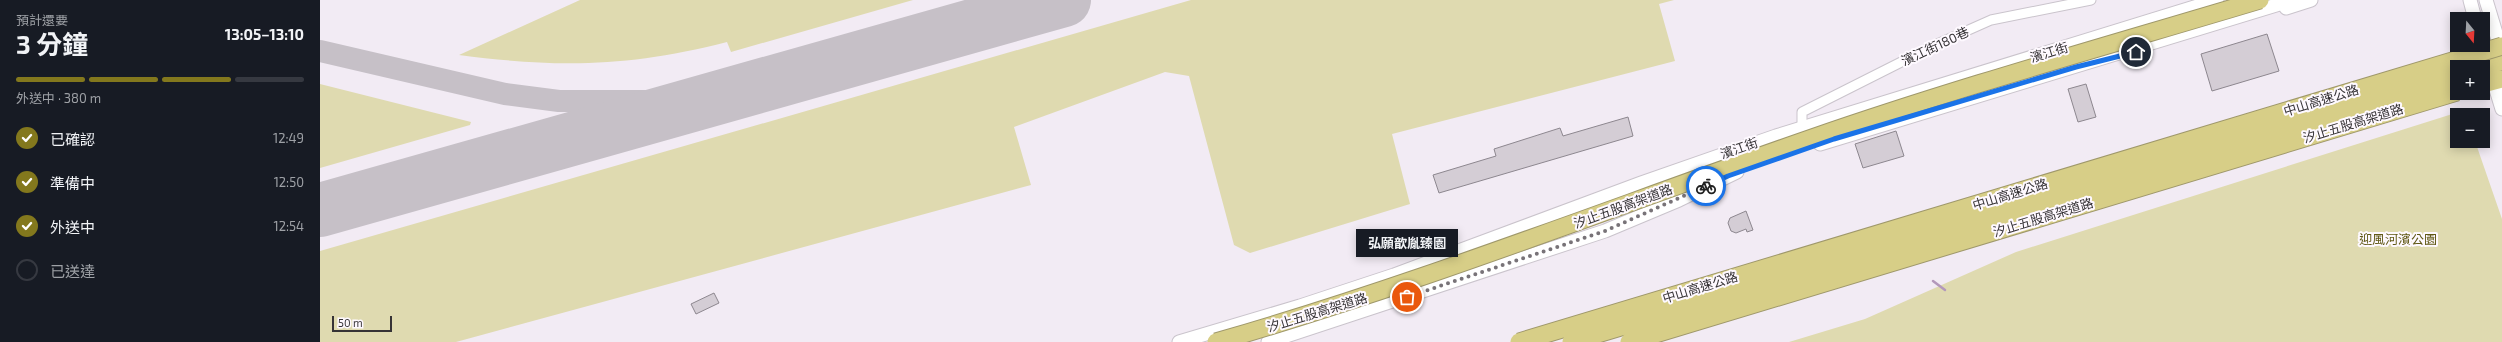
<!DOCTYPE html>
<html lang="zh-TW">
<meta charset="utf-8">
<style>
body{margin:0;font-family:"Exo 2","Noto Sans TC",sans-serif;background:#20242c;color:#f1f3f6;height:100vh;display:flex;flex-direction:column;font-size:15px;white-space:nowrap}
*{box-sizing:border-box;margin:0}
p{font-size:13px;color:#9ea1a6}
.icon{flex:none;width:22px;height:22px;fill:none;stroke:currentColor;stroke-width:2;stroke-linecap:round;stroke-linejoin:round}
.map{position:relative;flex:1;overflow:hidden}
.sheet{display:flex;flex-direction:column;background:#171b24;width:320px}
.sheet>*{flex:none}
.needle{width:26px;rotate:162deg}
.tools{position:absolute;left:2130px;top:12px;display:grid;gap:8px}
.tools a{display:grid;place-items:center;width:40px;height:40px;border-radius:0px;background:#171b24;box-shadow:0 2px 10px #0003;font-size:20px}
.scale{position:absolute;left:12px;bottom:10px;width:60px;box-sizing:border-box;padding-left:4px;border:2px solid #363336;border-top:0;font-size:11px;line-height:14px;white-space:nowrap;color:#363336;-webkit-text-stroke:3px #fef9ff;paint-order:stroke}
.pin{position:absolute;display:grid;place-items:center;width:34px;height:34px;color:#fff;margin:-17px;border:2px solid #fff;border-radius:50%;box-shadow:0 1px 4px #0007}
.courier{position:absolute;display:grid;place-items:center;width:40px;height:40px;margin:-20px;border:3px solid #1a73e8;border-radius:50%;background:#fff;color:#222;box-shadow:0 1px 5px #0007}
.bubble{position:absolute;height:28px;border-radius:0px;background:#171b24;box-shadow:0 2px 10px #0003;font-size:13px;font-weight:700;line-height:28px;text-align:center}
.headline em{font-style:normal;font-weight:700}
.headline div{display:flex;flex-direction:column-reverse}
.headline{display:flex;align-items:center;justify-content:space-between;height:68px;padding:0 16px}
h1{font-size:26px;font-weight:700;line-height:30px}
.bar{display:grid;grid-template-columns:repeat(4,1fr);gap:6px 4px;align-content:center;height:48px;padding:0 16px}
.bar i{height:5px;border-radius:3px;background:#363941}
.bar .active{background:#83781d}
.bar p{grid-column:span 4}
ol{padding:0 16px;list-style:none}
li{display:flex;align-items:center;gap:12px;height:44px}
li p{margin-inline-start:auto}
li .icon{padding:4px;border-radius:50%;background:#83781d;color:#fff;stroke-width:4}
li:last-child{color:#9ea1a6}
li i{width:22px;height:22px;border:2px solid #363941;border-radius:50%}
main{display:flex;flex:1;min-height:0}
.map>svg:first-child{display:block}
.green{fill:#dfdab0}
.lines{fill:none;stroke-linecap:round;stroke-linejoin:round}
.stream{stroke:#b398bb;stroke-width:2.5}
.taxiway{stroke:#c6c0c7;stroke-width:22}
.runway{stroke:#c6c0c7;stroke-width:54}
.building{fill:#d4cdd5;stroke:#8d878f}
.street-casing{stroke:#cac4cc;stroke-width:11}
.secondary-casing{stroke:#cac4cc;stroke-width:15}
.highway-casing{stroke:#9f986b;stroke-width:19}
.street{stroke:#fff;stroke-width:9}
.secondary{stroke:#fff;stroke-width:13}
.highway{stroke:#d7ce87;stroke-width:17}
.highway-bridge-casing{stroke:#9f986b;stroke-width:19;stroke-linecap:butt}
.highway-bridge{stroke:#d7ce87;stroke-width:17}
.done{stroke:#787378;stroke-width:4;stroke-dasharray:0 7.2}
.route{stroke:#1a73e8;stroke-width:5}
.labels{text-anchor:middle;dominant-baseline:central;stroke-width:4;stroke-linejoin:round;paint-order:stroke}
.street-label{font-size:13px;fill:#363336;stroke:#fef9ff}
.park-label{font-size:13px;fill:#605815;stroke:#fef9ff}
</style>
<main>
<section class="sheet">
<div class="headline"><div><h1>3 分鐘</h1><p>預計還要</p></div><em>13:05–13:10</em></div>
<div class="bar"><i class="active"></i><i class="active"></i><i class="active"></i><i></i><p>外送中 · 380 m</p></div>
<ol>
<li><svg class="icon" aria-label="check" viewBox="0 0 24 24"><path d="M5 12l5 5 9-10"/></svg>已確認<p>12:49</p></li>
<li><svg class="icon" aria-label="check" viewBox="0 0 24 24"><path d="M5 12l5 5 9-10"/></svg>準備中<p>12:50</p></li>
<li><svg class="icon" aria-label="check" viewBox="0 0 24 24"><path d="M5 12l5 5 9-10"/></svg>外送中<p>12:54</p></li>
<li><i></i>已送達</li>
</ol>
</section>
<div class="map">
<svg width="2182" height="342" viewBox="0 0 2182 342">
<rect width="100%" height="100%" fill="#f2ebf4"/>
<path class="green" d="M260,0H593L411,52L407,42C310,67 238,68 139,55Z
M871,0H1354L1339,4L1355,61L1072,134L1090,204L930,253L914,245L869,76L845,72L694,127L711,185L136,342H0V251Z
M0,84L151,122L150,125L0,168Z
M2145,110L2147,115H2137V141H2155L2182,219V342H1469L1545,319L1696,252Z"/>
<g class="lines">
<path class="stream" d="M1613,281L1625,290"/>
<path class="taxiway" d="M0,51L185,94L239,101H351L416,92"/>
<path class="runway" d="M0,210L744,0"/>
</g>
<path class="building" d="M1947,34L1959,71L1892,91L1881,54Z
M1766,84L1776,117L1758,122L1748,89Z
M1308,117L1313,136L1119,193L1113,175L1176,156L1174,149L1240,128L1243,136Z
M1576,131L1584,156L1543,168L1535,144Z
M1426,211L1433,230L1427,232L1426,229L1416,233L1411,231L1408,223L1410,218Z
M394,293L399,303L376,314L371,304Z"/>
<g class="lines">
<g class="street-casing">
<path id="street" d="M1482,127V112L1617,44L1671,20L1771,0"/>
</g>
<g class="secondary-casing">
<path id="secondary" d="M2150,0L2155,19
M2166,0L2182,53
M1966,8L1991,0
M2171,73L2182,109
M1500,144L1973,0
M859,342L980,306L1074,275L1321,183L1456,136L1897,0
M948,342L1285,231L1359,200L1417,172"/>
</g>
<g class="highway-casing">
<path id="highway" d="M2163,67L2182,61
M2163,84L2182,79"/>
</g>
<use href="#street" class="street"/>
<use href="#secondary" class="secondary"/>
<use href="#highway" class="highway"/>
<g class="highway-bridge-casing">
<path id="highway-bridge" d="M896,342C1098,284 1293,207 1492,138C1639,87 1790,45 1940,0
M1199,342L2182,46
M1251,342L2137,75
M1309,342L2137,92"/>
</g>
<use href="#highway-bridge" class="highway-bridge"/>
</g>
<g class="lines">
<path class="done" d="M1087,297L1285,231L1386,186"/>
<path class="route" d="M1386,186L1408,176L1514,139L1756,67L1816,52"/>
</g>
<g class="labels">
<g class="street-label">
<text transform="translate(1615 46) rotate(-25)">濱江街180巷</text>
<text transform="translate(1729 52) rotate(-17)">濱江街</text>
<text transform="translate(2001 100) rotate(-17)">中山高速公路</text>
<text transform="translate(2033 123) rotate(-17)">汐止五股高架道路</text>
<text transform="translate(1419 148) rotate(-19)">濱江街</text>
<text transform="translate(1690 194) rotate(-17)">中山高速公路</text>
<text transform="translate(1303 206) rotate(-20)">汐止五股高架道路</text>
<text transform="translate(1723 217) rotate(-17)">汐止五股高架道路</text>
<text transform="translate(1380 287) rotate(-17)">中山高速公路</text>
<text transform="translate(997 312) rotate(-17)">汐止五股高架道路</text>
</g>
<g class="park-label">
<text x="2078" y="239">迎風河濱公園</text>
</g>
</g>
</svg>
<div class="tools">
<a><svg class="needle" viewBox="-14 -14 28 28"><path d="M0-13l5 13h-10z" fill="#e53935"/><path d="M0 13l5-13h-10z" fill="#9ea1a6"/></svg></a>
<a>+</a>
<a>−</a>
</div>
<div class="scale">50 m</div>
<div class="pin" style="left:1087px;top:297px;background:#ea580c"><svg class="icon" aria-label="bag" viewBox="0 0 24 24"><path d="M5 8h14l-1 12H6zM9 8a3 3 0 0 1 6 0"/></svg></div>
<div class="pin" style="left:1816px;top:52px;background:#1f2937"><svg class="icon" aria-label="home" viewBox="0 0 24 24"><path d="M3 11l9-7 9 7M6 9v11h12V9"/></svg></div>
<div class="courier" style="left:1386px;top:186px"><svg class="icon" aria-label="bike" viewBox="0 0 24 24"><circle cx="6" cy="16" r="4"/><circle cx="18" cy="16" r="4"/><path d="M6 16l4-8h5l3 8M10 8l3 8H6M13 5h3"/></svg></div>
<div class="bubble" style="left:1036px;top:229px;width:102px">弘願歆胤臻園</div>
</div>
</main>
